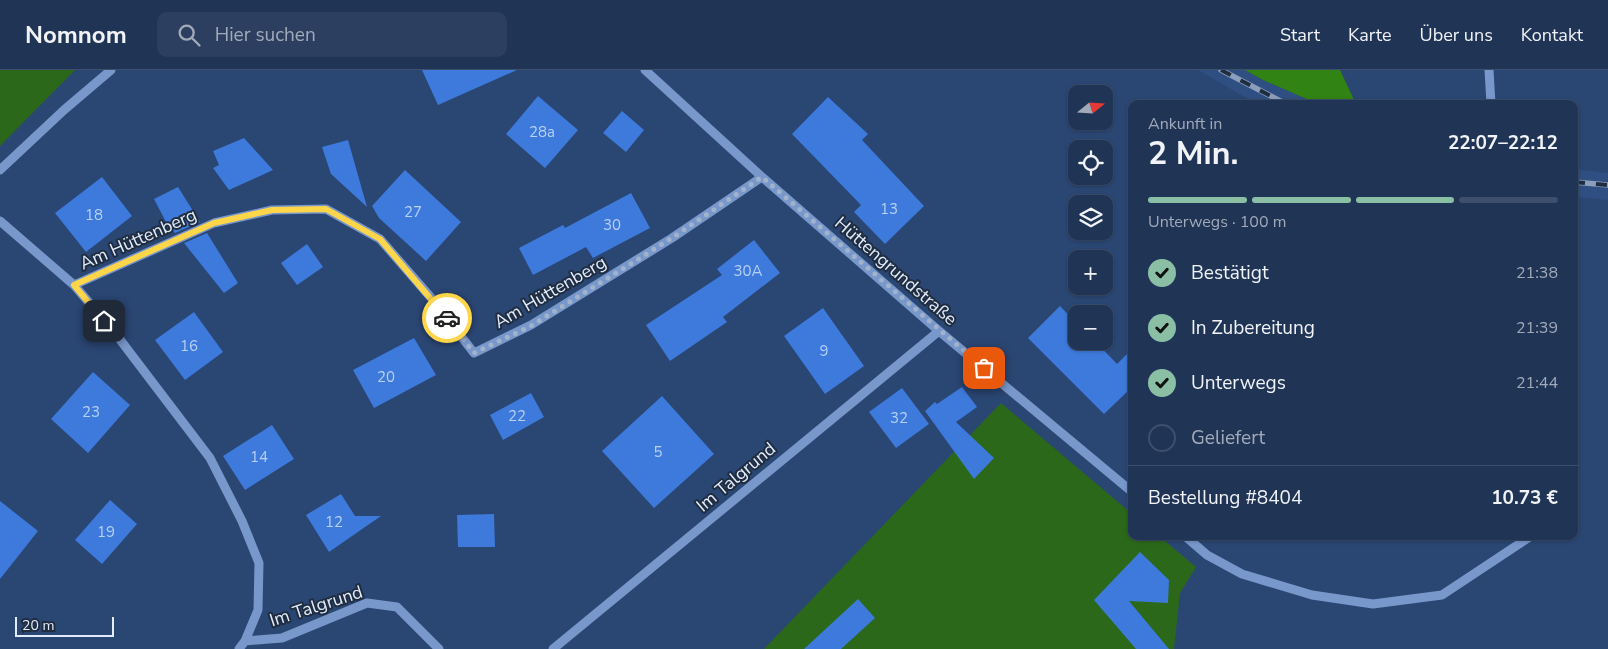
<!DOCTYPE html>
<html lang="de">
<meta charset="utf-8">
<style>
body{margin:0;font-family:"Nunito Sans",sans-serif;background:#2d3f60;color:#f1f3f6;height:100vh;display:flex;flex-direction:column;font-size:19px;white-space:nowrap}
*{box-sizing:border-box;margin:0}
p{font-size:16px;color:#a2aab9}
.icon{flex:none;width:28px;height:28px;fill:none;stroke:currentColor;stroke-width:2;stroke-linecap:round;stroke-linejoin:round}
.map{position:relative;flex:1;overflow:hidden}
.sheet{position:absolute;left:1128px;top:30px;width:450px;height:440px;display:flex;flex-direction:column;background:#203456;border-radius:10px;box-shadow:0 1px 4px #0004,0 0 0 1px #3d4f6c}
.sheet>*{flex:none}
.needle{width:32px;rotate:72deg}
.buttons{position:absolute;left:1068px;top:15px;display:grid;gap:10px}
.buttons a{display:grid;place-items:center;width:45px;height:45px;border-radius:10px;background:#203456;box-shadow:0 1px 4px #0004,0 0 0 1px #3d4f6c;font-size:25px}
.scale{position:absolute;left:15px;bottom:12px;width:99px;box-sizing:border-box;padding-left:5px;border:2px solid #e1ecfc;border-top:0;font-size:14px;line-height:18px;white-space:nowrap;color:#e1ecfc;-webkit-text-stroke:4px #202d41;paint-order:stroke}
.pin{position:absolute;display:grid;place-items:center;width:42px;height:42px;color:#fff;margin:-21px;border-radius:10px;box-shadow:0 2px 8px #0006}
.courier{position:absolute;display:grid;place-items:center;width:50px;height:50px;margin:-25px;border:4px solid #ffd54a;border-radius:50%;background:#fff;color:#222;box-shadow:0 1px 6px #0007}
.summary em{font-style:normal;font-weight:700}
.summary div{display:flex;flex-direction:column-reverse}
.summary{display:flex;align-items:center;justify-content:space-between;height:85px;padding:0 20px}
h1{font-size:32px;font-weight:700;line-height:38px}
.bar{display:grid;grid-template-columns:repeat(4,1fr);gap:8px 5px;align-content:center;height:60px;padding:0 20px}
.bar i{height:6px;border-radius:4px;background:#3d4f6c}
.bar .active{background:#8abfa5}
.bar p{grid-column:span 4}
.line{display:flex;align-items:center;gap:12px;padding:0 20px;border-top:1px solid #3d4f6c}
.line div{flex:1}
ol{padding:0 20px;list-style:none}
li{display:flex;align-items:center;gap:15px;height:55px}
li p{margin-inline-start:auto}
li .icon{padding:5px;border-radius:50%;background:#8abfa5;color:#111;stroke-width:4}
li:last-child{color:#a2aab9}
li i{width:28px;height:28px;border:2px solid #3d4f6c;border-radius:50%}
header{display:flex;align-items:center;gap:30px;box-sizing:border-box;height:70px;padding:0 25px;background:#203456;border-bottom:1px solid #3d4f6c}
header strong{font-size:24px}
nav{display:flex;gap:28px;margin-inline-start:auto;font-size:18px}
.search{width:350px;height:45px;background:#2d3f60;display:flex;align-items:center;gap:12px;box-sizing:border-box;padding:0 18px;border-radius:10px;color:#a2aab9;font-size:19px}
.map>svg:first-child{display:block}
.built{fill:#2f4f82}
.green{fill:#2c681a}
.forest{fill:#318313}
.building{fill:#3d7adb}
.lines{fill:none;stroke-linecap:round;stroke-linejoin:round}
.minor{stroke:#7897ca;stroke-width:9}
.rail-casing{stroke:#8b9ebb;stroke-width:5.5}
.rail{stroke:#202d41;stroke-width:4;stroke-dasharray:11;stroke-linecap:butt}
.done{stroke:#a1b2cc;stroke-width:5;stroke-dasharray:0 9}
.route{stroke:#ffd54a;stroke-width:6}
.labels{text-anchor:middle;dominant-baseline:central;stroke-width:4;stroke-linejoin:round;paint-order:stroke}
.number-label{font-size:15px;fill:#b8d0f4}
.street-label{font-size:18px;fill:#e1ecfc;stroke:#202d41}
</style>
<header>
<strong>Nomnom</strong>
<div class="search"><svg class="icon" aria-label="search" viewBox="0 0 24 24"><circle cx="10" cy="10" r="6"/><path d="M15 15l6 6"/></svg>Hier suchen</div>
<nav><a>Start</a><a>Karte</a><a>Über uns</a><a>Kontakt</a></nav>
</header>
<div class="map">
<svg width="1608" height="579" viewBox="0 0 1608 579">
<rect width="100%" height="100%" fill="#2a4673"/>
<path class="built" d="M1198,0H1245L1263,10L1318,34H1257Z
M1574,99L1608,103V130L1574,127Z"/>
<path class="green" d="M0,0H75L0,76Z
M1001,333L1131,443V466H1159L1196,497L1180,523L1174,579H764Z"/>
<path class="forest" d="M1245,0H1340L1356,34H1318L1263,10Z"/>
<path class="building" d="M422,0H517L438,35Z
M538,26L578,60L545,98L506,64Z
M828,27L868,64L862,70L924,136L885,174L854,142L861,135L792,64Z
M622,41L644,60L626,82L603,63Z
M244,68L273,100L229,120L213,98L219,95L213,81Z
M348,70L367,137L331,104L322,77Z
M405,100L461,152L426,191L379,148L372,136Z
M102,107L132,146L86,182L55,143Z
M178,117L200,152L175,163L166,152L154,129Z
M631,123L650,158L593,188L586,177L533,205L519,178L563,155L565,158Z
M207,163L238,213L224,223L184,173Z
M754,170L780,203L723,247L727,252L670,291L646,255L722,205L717,199Z
M307,174L323,197L297,215L281,193Z
M1060,236L1076,253V271H1095L1117,294L1131,280V318L1104,344L1028,268Z
M823,238L864,296L825,324L784,266Z
M194,242L223,282L185,310L155,270Z
M414,268L436,305L374,338L353,300Z
M93,302L130,335L88,383L51,349Z
M962,317L977,337L956,352L994,388L974,409L925,341L935,332L937,334Z
M902,318L929,354L896,378L869,342Z
M531,323L544,347L503,370L490,345Z
M662,326L714,384L654,438L602,381Z
M272,355L294,389L245,420L223,386Z
M341,424L355,446H381L329,482L306,445Z
M110,430L137,454L102,494L75,470Z
M0,431L38,461L0,509Z
M494,444L495,477H458L457,445Z
M1140,482L1169,510L1168,533L1129,531L1169,579H1136L1094,530Z
M858,529L875,548L841,579H804Z"/>
<g class="lines">
<path class="minor" d="M645,0L762,107L939,261L1131,421
M1489,0L1491,34
M0,100L64,40L111,0
M0,151L74,215L115,263L210,388L242,451L259,493L258,540L245,571L239,579
M74,215L214,153L272,140L326,139L380,169L433,230L474,283L531,255L672,168L762,107
M1185,466L1207,485L1242,504L1312,525L1373,534L1442,525L1531,466
M245,571L282,568L367,533L397,537L439,579
M553,579L939,261"/>
<g class="rail-casing">
<path id="rail" d="M1221,0L1286,34
M1574,112L1608,115"/>
</g>
<use href="#rail" class="rail"/>
</g>
<g class="lines">
<path class="done" d="M447,248L474,283L531,256L672,168L762,107L984,298"/>
<path class="route" d="M104,251L74,215L214,153L272,140L326,139L380,169L447,248"/>
</g>
<g class="labels">
<g class="number-label">
<text x="542" y="62">28a</text>
<text x="889" y="139">13</text>
<text x="413" y="142">27</text>
<text x="94" y="145">18</text>
<text x="612" y="155">30</text>
<text x="748" y="201">30A</text>
<text x="189" y="276">16</text>
<text x="824" y="281">9</text>
<text x="386" y="307">20</text>
<text x="91" y="342">23</text>
<text x="517" y="346">22</text>
<text x="899" y="348">32</text>
<text x="658" y="382">5</text>
<text x="259" y="387">14</text>
<text x="334" y="452">12</text>
<text x="106" y="462">19</text>
</g>
<g class="street-label">
<text transform="translate(138 169) rotate(-24)">Am Hüttenberg</text>
<text transform="translate(896 201) rotate(41)">Hüttengrundstraße</text>
<text transform="translate(550 222) rotate(-30)">Am Hüttenberg</text>
<text transform="translate(736 407) rotate(-40)">Im Talgrund</text>
<text transform="translate(316 536) rotate(-18)">Im Talgrund</text>
</g>
</g>
</svg>
<div class="buttons">
<a><svg class="needle" viewBox="-14 -14 28 28"><path d="M0-13l5 13h-10z" fill="#e53935"/><path d="M0 13l5-13h-10z" fill="#a2aab9"/></svg></a>
<a><svg class="icon" aria-label="locate" viewBox="0 0 24 24"><circle cx="12" cy="12" r="6"/><path d="M12 2v4M12 18v4M2 12h4M18 12h4"/></svg></a>
<a><svg class="icon" aria-label="layers" viewBox="0 0 24 24"><path d="M12 4l9 5-9 5-9-5zM3 14l9 5 9-5"/></svg></a>
<a>+</a>
<a>−</a>
</div>
<div class="scale">20 m</div>
<div class="pin" style="left:984px;top:298px;background:#ea580c"><svg class="icon" aria-label="bag" viewBox="0 0 24 24"><path d="M5 8h14l-1 12H6zM9 8a3 3 0 0 1 6 0"/></svg></div>
<div class="pin" style="left:104px;top:251px;background:#1f2937"><svg class="icon" aria-label="home" viewBox="0 0 24 24"><path d="M3 11l9-7 9 7M6 9v11h12V9"/></svg></div>
<div class="courier" style="left:447px;top:248px"><svg class="icon" aria-label="car" viewBox="0 0 24 24"><path d="M5 17H2v-5l4-1 3-4h7l3 4 3 1v5h-3M9 17h6M6 11h13"/><circle cx="7" cy="17" r="2"/><circle cx="17" cy="17" r="2"/></svg></div>
<section class="sheet">
<div class="summary"><div><h1>2 Min.</h1><p>Ankunft in</p></div><em>22:07–22:12</em></div>
<div class="bar"><i class="active"></i><i class="active"></i><i class="active"></i><i></i><p>Unterwegs · 100 m</p></div>
<ol>
<li><svg class="icon" aria-label="check" viewBox="0 0 24 24"><path d="M5 12l5 5 9-10"/></svg>Bestätigt<p>21:38</p></li>
<li><svg class="icon" aria-label="check" viewBox="0 0 24 24"><path d="M5 12l5 5 9-10"/></svg>In Zubereitung<p>21:39</p></li>
<li><svg class="icon" aria-label="check" viewBox="0 0 24 24"><path d="M5 12l5 5 9-10"/></svg>Unterwegs<p>21:44</p></li>
<li><i></i>Geliefert</li>
</ol>
<div class="line" style="height:65px"><div>Bestellung #8404</div><b>10.73 €</b></div>
</section>
</div>
